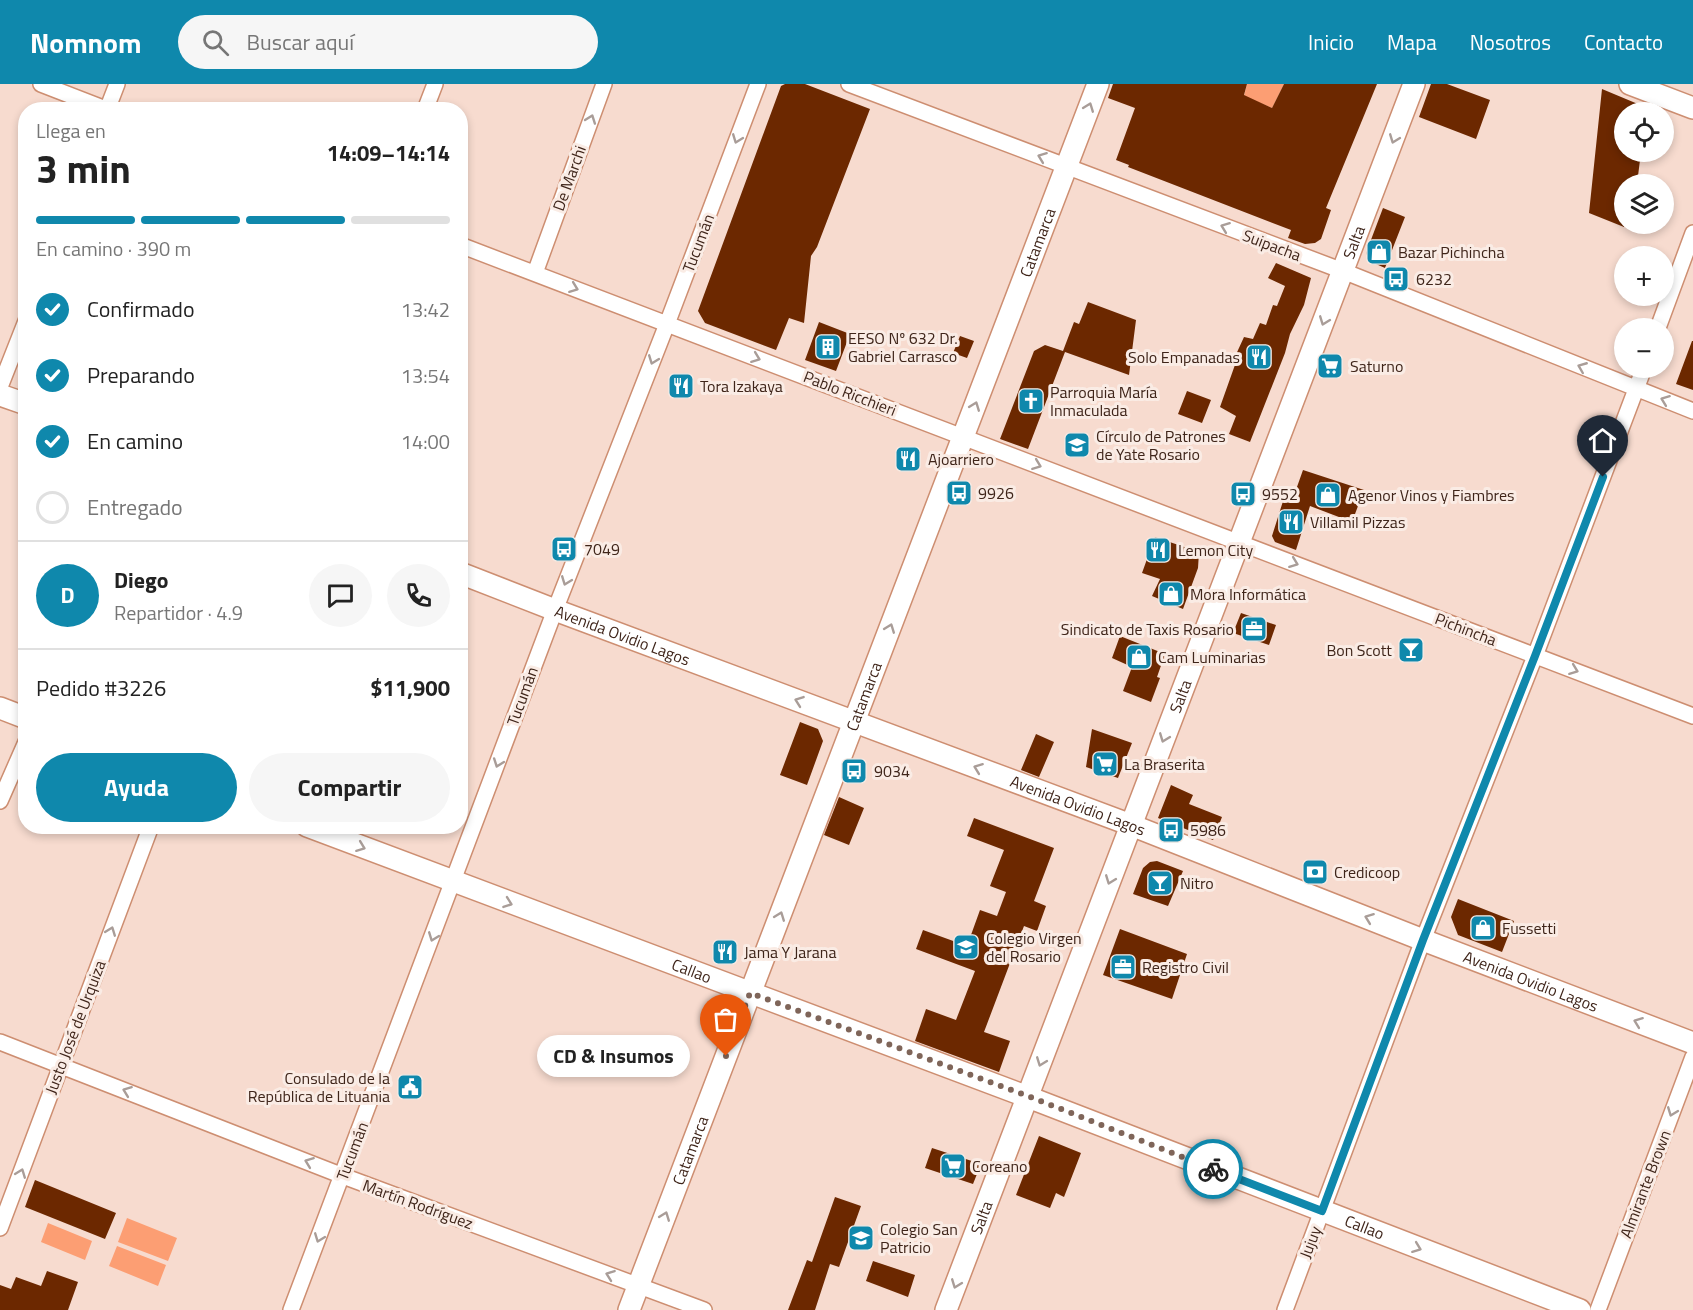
<!DOCTYPE html>
<html lang="es">
<meta charset="utf-8">
<style>
body{margin:0;font-family:"Titillium Web",sans-serif;background:#f6f6f6;color:#222;height:100vh;display:flex;flex-direction:column;font-size:22px;white-space:nowrap}
*{box-sizing:border-box;margin:0}
p{font-size:20px;color:#767676}
.icon{flex:none;width:33px;height:33px;fill:none;stroke:currentColor;stroke-width:2;stroke-linecap:round;stroke-linejoin:round}
.map{position:relative;flex:1;overflow:hidden}
.side{position:absolute;left:18px;top:18px;width:450px;height:732px;display:flex;flex-direction:column;background:#fff;border-radius:24px;box-shadow:0 3px 9px #0003}
.side>*{flex:none}
.controls{position:absolute;left:1614px;top:18px;display:grid;gap:12px}
.controls a{display:grid;place-items:center;width:60px;height:60px;border-radius:50%;background:#fff;box-shadow:0 3px 9px #0003;font-size:30px}
.pin{position:absolute;display:grid;place-items:center;width:51px;height:51px;color:#fff;margin:-62px -26px;border-radius:50% 50% 50% 0;rotate:-45deg;box-shadow:0 0 6px #0007}
.pin .icon{rotate:45deg}
.courier{position:absolute;display:grid;place-items:center;width:60px;height:60px;margin:-30px;border:4px solid #0f88ac;border-radius:50%;background:#fff;color:#222;box-shadow:0 2px 8px #0007}
.bubble{position:absolute;height:42px;border-radius:21px;background:#fff;box-shadow:0 3px 9px #0003;font-size:20px;font-weight:700;line-height:42px;text-align:center}
.overview em{font-style:normal;font-weight:700}
.overview div{display:flex;flex-direction:column-reverse}
.overview{display:flex;align-items:center;justify-content:space-between;height:102px;padding:0 18px}
h1{font-size:39px;font-weight:700;line-height:45px}
.bar{display:grid;grid-template-columns:repeat(4,1fr);gap:9px 6px;align-content:center;height:72px;padding:0 18px}
.bar i{height:8px;border-radius:4px;background:#e0e0e0}
.bar .on{background:#0f88ac}
.bar p{grid-column:span 4}
.line{display:flex;align-items:center;gap:15px;padding:0 18px;border-top:2px solid #e0e0e0}
.line div{flex:1}
.round{display:grid;place-items:center;flex:none;width:63px;height:63px;border-radius:32px;background:#f6f6f6}
ol{padding:0 18px;list-style:none}
li{display:flex;align-items:center;gap:18px;height:66px}
li p{margin-inline-start:auto}
li .icon{padding:6px;border-radius:50%;background:#0f88ac;color:#fff;stroke-width:4}
li:last-child{color:#767676}
li i{width:33px;height:33px;border:3px solid #e0e0e0;border-radius:50%}
.primary-button{display:flex;gap:12px;margin-top:auto;padding:12px 18px}
.primary-button a{flex:1;height:69px;border-radius:36px;background:#0f88ac;color:#fff;font-size:24px;font-weight:700;line-height:69px;text-align:center}
.primary-button a+a{background:#f6f6f6;color:#222}
header{display:flex;align-items:center;gap:36px;box-sizing:border-box;height:84px;padding:0 30px;background:#0f88ac;color:#fff}
header strong{font-size:28px}
nav{display:flex;gap:33px;margin-inline-start:auto;font-size:21px}
.search{width:420px;height:54px;background:#f6f6f6;display:flex;align-items:center;gap:15px;box-sizing:border-box;padding:0 21px;border-radius:33px;color:#767676;font-size:22px}
.map>svg:first-child{display:block}
.green{fill:#fc9e73}
.building{fill:#6c2800}
.lines{fill:none;stroke-linecap:round;stroke-linejoin:round}
.street-casing{stroke:#cd8e71;stroke-width:18}
.secondary-casing{stroke:#cd8e71;stroke-width:24}
.street{stroke:#fff;stroke-width:15}
.secondary{stroke:#fff;stroke-width:21}
.oneway{stroke:#a99d98}
.done{stroke:#7f6559;stroke-width:6;stroke-dasharray:0 10.8}
.route{stroke:#0f88ac;stroke-width:8}
.labels{text-anchor:middle;dominant-baseline:central;stroke-width:6;stroke-linejoin:round;paint-order:stroke}
.street-label{font-size:16px;fill:#3f251a;stroke:#faece5}
.poi-label{font-size:16px;fill:#3f251a;stroke:#faece5;text-anchor:start}
</style>
<header>
<strong>Nomnom</strong>
<div class="search"><svg class="icon" aria-label="search" viewBox="0 0 24 24"><circle cx="10" cy="10" r="6"/><path d="M15 15l6 6"/></svg>Buscar aquí</div>
<nav><a>Inicio</a><a>Mapa</a><a>Nosotros</a><a>Contacto</a></nav>
</header>
<div class="map">
<svg width="1693" height="1226" viewBox="0 0 1693 1226">
<rect width="100%" height="100%" fill="#f7dbcf"/>
<path class="green" d="M1247,0H1284L1272,24L1244,12Z
M127,1134L177,1154L168,1177L118,1158Z
M48,1139L92,1157L85,1176L41,1158Z
M117,1162L166,1181L158,1202L109,1182Z"/>
<path class="building" d="M785,0H805L870,25L817,163L811,172L804,239L789,234L776,266L705,239L698,227L781,2Z
M1113,0H1247L1244,11L1272,24L1284,0H1377L1326,124L1331,126L1321,155L1315,159L1305,160L1288,154L1291,146L1128,83L1129,81L1116,76L1135,24L1108,14Z
M1431,0H1447L1490,16L1476,55L1419,33Z
M1602,5L1657,28H1624V68H1641L1637,100H1624V143L1589,129Z
M1383,124L1405,133L1385,184L1369,177L1366,169Z
M1276,179L1311,194L1304,221L1290,250L1285,269L1250,358L1229,350L1236,332L1220,323L1236,278L1233,277L1244,253L1253,255L1260,239L1266,241L1273,221L1277,222L1285,202L1268,194Z
M1088,218L1136,236L1129,291L1065,268L1028,365L1000,355L1034,267L1045,261L1063,267L1074,238L1079,240Z
M819,238L850,250L836,287L805,276Z
M960,252L974,257L967,274L953,269Z
M1692,257H1693V306L1676,300Z
M1327,270L1340,274L1333,294L1319,290Z
M1187,307L1211,316L1202,339L1178,330Z
M1303,386L1364,406L1352,438L1310,422L1296,466L1275,458L1272,452L1284,414L1292,417Z
M1155,453L1199,468L1198,484L1183,525L1152,512L1160,495L1142,489Z
M1241,529L1276,541L1269,561L1233,549Z
M1120,552L1165,570L1157,593L1160,594L1151,618L1123,607L1132,583L1112,574Z
M800,638L818,645L823,657L807,701L780,691Z
M1092,645L1132,659L1118,694L1086,683Z
M1036,650L1054,658L1039,693L1021,686Z
M1171,701L1193,711L1189,720L1222,733L1213,756L1158,734Z
M839,713L864,724L849,761L824,751Z
M974,734L1054,764L1034,817L1046,822L1037,847L1024,842L984,948L1010,957L999,988L915,957L926,925L956,936L975,887L916,865L923,846L967,862L980,826L997,832L1006,808L990,802L1004,766L967,752Z
M1157,777L1183,787L1168,822L1133,810L1143,784L1150,778Z
M1458,815L1514,837L1502,868L1458,851L1451,833Z
M1120,845L1187,870L1172,915L1103,891Z
M1039,1052L1081,1069L1064,1113L1056,1109L1050,1124L1016,1111Z
M932,1064L981,1080L973,1100L925,1084Z
M35,1096L116,1129L105,1155L25,1123Z
M835,1113L861,1122L839,1183L830,1180L815,1226H788L807,1176L812,1178Z
M873,1177L915,1191L908,1213L866,1197Z
M47,1187L78,1198L68,1226H0V1201L11,1205L16,1193L41,1202Z"/>
<g class="lines">
<g class="street-casing">
<path id="street" d="M41,0L108,26
M849,0L1343,187L1693,327
M107,26L117,0
M425,26L435,0
M460,161L1693,632
M535,189L604,0
M1658,244L1693,149
M0,303L26,237
M0,717L26,658
M0,958L343,1092L704,1226
M0,1144L151,742
M291,1226L555,526L667,240L758,0
M1285,1226L1423,856L1535,572L1644,284
M1598,1226L1693,973"/>
</g>
<g class="secondary-casing">
<g id="secondary">
<path d="M1630,0L1693,24"/>
<path d="M0,311L26,320"/>
<path id="s1" d="M460,489L555,526L1131,741L1423,856L1693,959"/>
<path d="M0,624L26,634"/>
<path id="s2" d="M307,742L1028,1013L1580,1226"/>
<path id="s3" d="M629,1226L1098,0"/>
<path id="s4" d="M946,1226L1414,0"/>
</g>
</g>
<use href="#street" class="street"/>
<use href="#secondary" class="secondary"/>
</g>
<defs><path id="oneway-chevron" d="M-2-3.5L2.5 0L-2 3.5" fill="none" stroke-width="1.6" stroke-linecap="round" stroke-linejoin="round" transform="scale(1.5)"/></defs>
<g class="oneway">
<use href="#oneway-chevron" transform="translate(1089 23) rotate(-69)"/>
<use href="#oneway-chevron" transform="translate(591 35) rotate(-70)"/>
<use href="#oneway-chevron" transform="translate(737 55) rotate(111)"/>
<use href="#oneway-chevron" transform="translate(1394 55) rotate(111)"/>
<use href="#oneway-chevron" transform="translate(1042 73) rotate(-159)"/>
<use href="#oneway-chevron" transform="translate(1225 143) rotate(-159)"/>
<use href="#oneway-chevron" transform="translate(574 204) rotate(21)"/>
<use href="#oneway-chevron" transform="translate(1324 237) rotate(111)"/>
<use href="#oneway-chevron" transform="translate(756 274) rotate(21)"/>
<use href="#oneway-chevron" transform="translate(653 276) rotate(111)"/>
<use href="#oneway-chevron" transform="translate(1582 283) rotate(-158)"/>
<use href="#oneway-chevron" transform="translate(1665 316) rotate(-159)"/>
<use href="#oneway-chevron" transform="translate(975 322) rotate(-69)"/>
<use href="#oneway-chevron" transform="translate(1037 381) rotate(21)"/>
<use href="#oneway-chevron" transform="translate(1294 479) rotate(21)"/>
<use href="#oneway-chevron" transform="translate(566 497) rotate(111)"/>
<use href="#oneway-chevron" transform="translate(890 544) rotate(-69)"/>
<use href="#oneway-chevron" transform="translate(1574 586) rotate(21)"/>
<use href="#oneway-chevron" transform="translate(799 617) rotate(-160)"/>
<use href="#oneway-chevron" transform="translate(1164 654) rotate(111)"/>
<use href="#oneway-chevron" transform="translate(498 679) rotate(110)"/>
<use href="#oneway-chevron" transform="translate(978 684) rotate(-159)"/>
<use href="#oneway-chevron" transform="translate(361 763) rotate(21)"/>
<use href="#oneway-chevron" transform="translate(1110 796) rotate(111)"/>
<use href="#oneway-chevron" transform="translate(508 819) rotate(20)"/>
<use href="#oneway-chevron" transform="translate(780 832) rotate(-69)"/>
<use href="#oneway-chevron" transform="translate(1369 834) rotate(-159)"/>
<use href="#oneway-chevron" transform="translate(111 847) rotate(-69)"/>
<use href="#oneway-chevron" transform="translate(433 853) rotate(111)"/>
<use href="#oneway-chevron" transform="translate(1638 938) rotate(-159)"/>
<use href="#oneway-chevron" transform="translate(1041 978) rotate(111)"/>
<use href="#oneway-chevron" transform="translate(127 1007) rotate(-159)"/>
<use href="#oneway-chevron" transform="translate(1672 1028) rotate(111)"/>
<use href="#oneway-chevron" transform="translate(309 1078) rotate(-159)"/>
<use href="#oneway-chevron" transform="translate(21 1089) rotate(-69)"/>
<use href="#oneway-chevron" transform="translate(665 1132) rotate(-69)"/>
<use href="#oneway-chevron" transform="translate(319 1154) rotate(111)"/>
<use href="#oneway-chevron" transform="translate(1417 1164) rotate(21)"/>
<use href="#oneway-chevron" transform="translate(610 1191) rotate(-160)"/>
<use href="#oneway-chevron" transform="translate(956 1200) rotate(111)"/>
</g>
<g class="lines">
<path class="done" d="M726,972L750,909L1028,1012L1213,1085"/>
<path class="route" d="M1213,1085L1322,1127L1423,856L1535,572L1603,393"/>
</g>
<defs>
<g id="shop-square" transform="scale(1.35)"><rect x="-9" y="-9" width="18" height="18" rx="4" fill="#0f88ac" stroke="#faece5"/><path d="M-5-2.5h2.3a2.7 3.5 0 0 1 5.4 0H5L5.5 6h-11ZM-1.5-2.5h3a1.5 2.3 0 0 0-3 0Z" fill="#fff"/></g>
<g id="bus-square" transform="scale(1.35)"><rect x="-9" y="-9" width="18" height="18" rx="4" fill="#0f88ac" stroke="#faece5"/><path d="M-5-6H5V4H4V6H2V4H-2V6H-4V4H-5ZM-3.5-4V0h7V-4ZM-3.5 1.2v1.5H-2V1.2ZM2 1.2v1.5H3.5V1.2Z" fill="#fff"/></g>
<g id="building-square" transform="scale(1.35)"><rect x="-9" y="-9" width="18" height="18" rx="4" fill="#0f88ac" stroke="#faece5"/><path d="M-4-6H4V6H1V3H-1V6H-4ZM-2.5-4.3h1.7v1.8h-1.7ZM.8-4.3h1.7v1.8H.8ZM-2.5-1h1.7V.8h-1.7ZM.8-1h1.7V.8H.8Z" fill="#fff"/></g>
<g id="restaurant-square" transform="scale(1.35)"><rect x="-9" y="-9" width="18" height="18" rx="4" fill="#0f88ac" stroke="#faece5"/><path d="M-5-6h1v4h1v-4h1v4h1v-4h1v5L-1.5 .5V6h-2V.5L-5-1ZM5-6V6H3V1.5H1.5Q1.5-4 5-6Z" fill="#fff"/></g>
<g id="supermarket-square" transform="scale(1.35)"><rect x="-9" y="-9" width="18" height="18" rx="4" fill="#0f88ac" stroke="#faece5"/><path d="M-6-5.5h2.5l.6 2H6L4.5 2H-2.5L-4.4-4H-6ZM-1.5 3.2a1.3 1.3 0 1 0 .1 0ZM3 3.2a1.3 1.3 0 1 0 .1 0Z" fill="#fff"/></g>
<g id="church-square" transform="scale(1.35)"><rect x="-9" y="-9" width="18" height="18" rx="4" fill="#0f88ac" stroke="#faece5"/><path d="M-1.2-6h2.4v3.5h3.3v2.4h-3.3V6h-2.4V-.1h-3.3v-2.4h3.3Z" fill="#fff"/></g>
<g id="university-square" transform="scale(1.35)"><rect x="-9" y="-9" width="18" height="18" rx="4" fill="#0f88ac" stroke="#faece5"/><path d="M0-5L7-2L0 1L-7-2ZM-4 1L0 2.5L4 1V4Q0 6-4 4Z" fill="#fff"/></g>
<g id="office-square" transform="scale(1.35)"><rect x="-9" y="-9" width="18" height="18" rx="4" fill="#0f88ac" stroke="#faece5"/><path d="M-6-3h4V-5.5h4V-3h4V5H-6ZM-1-4.5V-3h2v-1.5ZM-6 0V1H6V0Z" fill="#fff"/></g>
<g id="bar-square" transform="scale(1.35)"><rect x="-9" y="-9" width="18" height="18" rx="4" fill="#0f88ac" stroke="#faece5"/><path d="M-6-5H6L.8 .8V4.5H3.5V6h-7V4.5H-.8V.8Z" fill="#fff"/></g>
<g id="bank-square" transform="scale(1.35)"><rect x="-9" y="-9" width="18" height="18" rx="4" fill="#0f88ac" stroke="#faece5"/><path d="M-6-4H6V4H-6ZM0-2.3a2.3 2.3 0 1 0 0 4.6a2.3 2.3 0 1 0 0-4.6Z" fill="#fff"/></g>
<g id="civic-square" transform="scale(1.35)"><rect x="-9" y="-9" width="18" height="18" rx="4" fill="#0f88ac" stroke="#faece5"/><path d="M-.6-6.5H3V-4.5H.6V-3L4-1V1h2V6H-6V1h2V-1L-.6-3ZM-1.2 2.5V6h2.4V2.5Z" fill="#fff"/></g>
<g id="school-square" transform="scale(1.35)"><rect x="-9" y="-9" width="18" height="18" rx="4" fill="#0f88ac" stroke="#faece5"/><path d="M0-5L7-2L0 1L-7-2ZM-4 1L0 2.5L4 1V4Q0 6-4 4Z" fill="#fff"/></g>
</defs>
<g fill-rule="evenodd">
<use href="#shop-square" x="1379" y="168"/>
<use href="#bus-square" x="1396" y="195"/>
<use href="#building-square" x="828" y="263"/>
<use href="#restaurant-square" x="1259" y="273"/>
<use href="#supermarket-square" x="1330" y="282"/>
<use href="#restaurant-square" x="681" y="302"/>
<use href="#church-square" x="1031" y="317"/>
<use href="#university-square" x="1077" y="361"/>
<use href="#restaurant-square" x="908" y="375"/>
<use href="#bus-square" x="959" y="409"/>
<use href="#bus-square" x="1243" y="410"/>
<use href="#shop-square" x="1328" y="411"/>
<use href="#restaurant-square" x="1291" y="438"/>
<use href="#bus-square" x="564" y="465"/>
<use href="#restaurant-square" x="1158" y="466"/>
<use href="#shop-square" x="1171" y="510"/>
<use href="#office-square" x="1254" y="545"/>
<use href="#bar-square" x="1411" y="566"/>
<use href="#shop-square" x="1139" y="573"/>
<use href="#supermarket-square" x="1105" y="680"/>
<use href="#bus-square" x="854" y="687"/>
<use href="#bus-square" x="1171" y="746"/>
<use href="#bank-square" x="1315" y="788"/>
<use href="#bar-square" x="1160" y="799"/>
<use href="#shop-square" x="1483" y="844"/>
<use href="#university-square" x="966" y="863"/>
<use href="#restaurant-square" x="725" y="868"/>
<use href="#office-square" x="1123" y="883"/>
<use href="#civic-square" x="410" y="1003"/>
<use href="#supermarket-square" x="953" y="1082"/>
<use href="#school-square" x="861" y="1154"/>
</g>
<g class="labels">
<g class="street-label">
<text transform="translate(569 94) rotate(-70)">De Marchi</text>
<text transform="translate(698 159) rotate(-69)">Tucumán</text>
<text stroke="none"><textPath href="#s3" startOffset="1143">Catamarca</textPath></text>
<text stroke="none"><textPath href="#s4" startOffset="1143">Salta</textPath></text>
<text transform="translate(1272 161) rotate(21)">Suipacha</text>
<text transform="translate(850 309) rotate(21)">Pablo Ricchieri</text>
<text transform="translate(1466 545) rotate(21)">Pichincha</text>
<text stroke="none"><textPath href="#s1" startOffset="174">Avenida Ovidio Lagos</textPath></text>
<text transform="translate(522 612) rotate(-70)">Tucumán</text>
<text stroke="none"><textPath href="#s3" startOffset="657">Catamarca</textPath></text>
<text stroke="none"><textPath href="#s4" startOffset="657">Salta</textPath></text>
<text stroke="none"><textPath href="#s1" startOffset="660">Avenida Ovidio Lagos</textPath></text>
<text stroke="none"><textPath href="#s2" startOffset="411">Callao</textPath></text>
<text stroke="none"><textPath href="#s1" startOffset="1146">Avenida Ovidio Lagos</textPath></text>
<text transform="translate(75 943) rotate(-69)">Justo José de Urquiza</text>
<text transform="translate(352 1067) rotate(-69)">Tucumán</text>
<text stroke="none"><textPath href="#s3" startOffset="171">Catamarca</textPath></text>
<text transform="translate(1645 1100) rotate(-69)">Almirante Brown</text>
<text transform="translate(418 1120) rotate(20)">Martín Rodríguez</text>
<text stroke="none"><textPath href="#s4" startOffset="99">Salta</textPath></text>
<text stroke="none"><textPath href="#s2" startOffset="1131">Callao</textPath></text>
<text transform="translate(1310 1158) rotate(-69)">Jujuy</text>
</g>
<g class="poi-label">
<text x="1398" y="168">Bazar Pichincha</text>
<text x="1416" y="195">6232</text>
<text x="848" y="254">EESO Nº 632 Dr.<tspan x="848" dy="18">Gabriel Carrasco</tspan></text>
<text x="1240" y="273" text-anchor="end">Solo Empanadas</text>
<text x="1350" y="282">Saturno</text>
<text x="700" y="302">Tora Izakaya</text>
<text x="1050" y="308">Parroquia María<tspan x="1050" dy="18">Inmaculada</tspan></text>
<text x="1096" y="352">Círculo de Patrones<tspan x="1096" dy="18">de Yate Rosario</tspan></text>
<text x="928" y="375">Ajoarriero</text>
<text x="978" y="409">9926</text>
<text x="1262" y="410">9552</text>
<text x="1348" y="411">Agenor Vinos y Fiambres</text>
<text x="1310" y="438">Villamil Pizzas</text>
<text x="584" y="465">7049</text>
<text x="1178" y="466">Lemon City</text>
<text x="1190" y="510">Mora Informática</text>
<text x="1234" y="545" text-anchor="end">Sindicato de Taxis Rosario</text>
<text x="1392" y="566" text-anchor="end">Bon Scott</text>
<text x="1158" y="573">Cam Luminarias</text>
<text x="1124" y="680">La Braserita</text>
<text x="874" y="687">9034</text>
<text x="1190" y="746">5986</text>
<text x="1334" y="788">Credicoop</text>
<text x="1180" y="799">Nitro</text>
<text x="1502" y="844">Fussetti</text>
<text x="986" y="854">Colegio Virgen<tspan x="986" dy="18">del Rosario</tspan></text>
<text x="744" y="868">Jama Y Jarana</text>
<text x="1142" y="883">Registro Civil</text>
<text x="390" y="994" text-anchor="end">Consulado de la<tspan x="390" dy="18">República de Lituania</tspan></text>
<text x="972" y="1082">Coreano</text>
<text x="880" y="1145">Colegio San<tspan x="880" dy="18">Patricio</tspan></text>
</g>
</g>
</svg>
<div class="controls">
<a><svg class="icon" aria-label="locate" viewBox="0 0 24 24"><circle cx="12" cy="12" r="6"/><path d="M12 2v4M12 18v4M2 12h4M18 12h4"/></svg></a>
<a><svg class="icon" aria-label="layers" viewBox="0 0 24 24"><path d="M12 4l9 5-9 5-9-5zM3 14l9 5 9-5"/></svg></a>
<a>+</a>
<a>−</a>
</div>
<div class="pin" style="left:726px;top:972px;background:#ea580c"><svg class="icon" aria-label="bag" viewBox="0 0 24 24"><path d="M5 8h14l-1 12H6zM9 8a3 3 0 0 1 6 0"/></svg></div>
<div class="pin" style="left:1603px;top:393px;background:#1f2937"><svg class="icon" aria-label="home" viewBox="0 0 24 24"><path d="M3 11l9-7 9 7M6 9v11h12V9"/></svg></div>
<div class="courier" style="left:1213px;top:1085px"><svg class="icon" aria-label="bike" viewBox="0 0 24 24"><circle cx="6" cy="16" r="4"/><circle cx="18" cy="16" r="4"/><path d="M6 16l4-8h5l3 8M10 8l3 8H6M13 5h3"/></svg></div>
<div class="bubble" style="left:537px;top:951px;width:153px">CD &amp; Insumos</div>
<section class="side">
<div class="overview"><div><h1>3 min</h1><p>Llega en</p></div><em>14:09–14:14</em></div>
<div class="bar"><i class="on"></i><i class="on"></i><i class="on"></i><i></i><p>En camino · 390 m</p></div>
<ol>
<li><svg class="icon" aria-label="check" viewBox="0 0 24 24"><path d="M5 12l5 5 9-10"/></svg>Confirmado<p>13:42</p></li>
<li><svg class="icon" aria-label="check" viewBox="0 0 24 24"><path d="M5 12l5 5 9-10"/></svg>Preparando<p>13:54</p></li>
<li><svg class="icon" aria-label="check" viewBox="0 0 24 24"><path d="M5 12l5 5 9-10"/></svg>En camino<p>14:00</p></li>
<li><i></i>Entregado</li>
</ol>
<div class="line" style="height:108px"><b class="round" style="background:#0f88ac;color:#fff">D</b><div><b>Diego</b><p>Repartidor · 4.9</p></div><a class="round"><svg class="icon" aria-label="chat" viewBox="0 0 24 24"><path d="M4 5h16v11H9l-5 4z"/></svg></a><a class="round"><svg class="icon" aria-label="phone" viewBox="0 0 24 24"><path d="M5 4h4l2 5-3 2q2 4 5 5l2-3 5 2v4C11 20 4 13 5 4z"/></svg></a></div>
<div class="line" style="height:78px"><div>Pedido #3226</div><b>$11,900</b></div>
<div class="primary-button"><a>Ayuda</a><a>Compartir</a></div>
</section>
</div>
